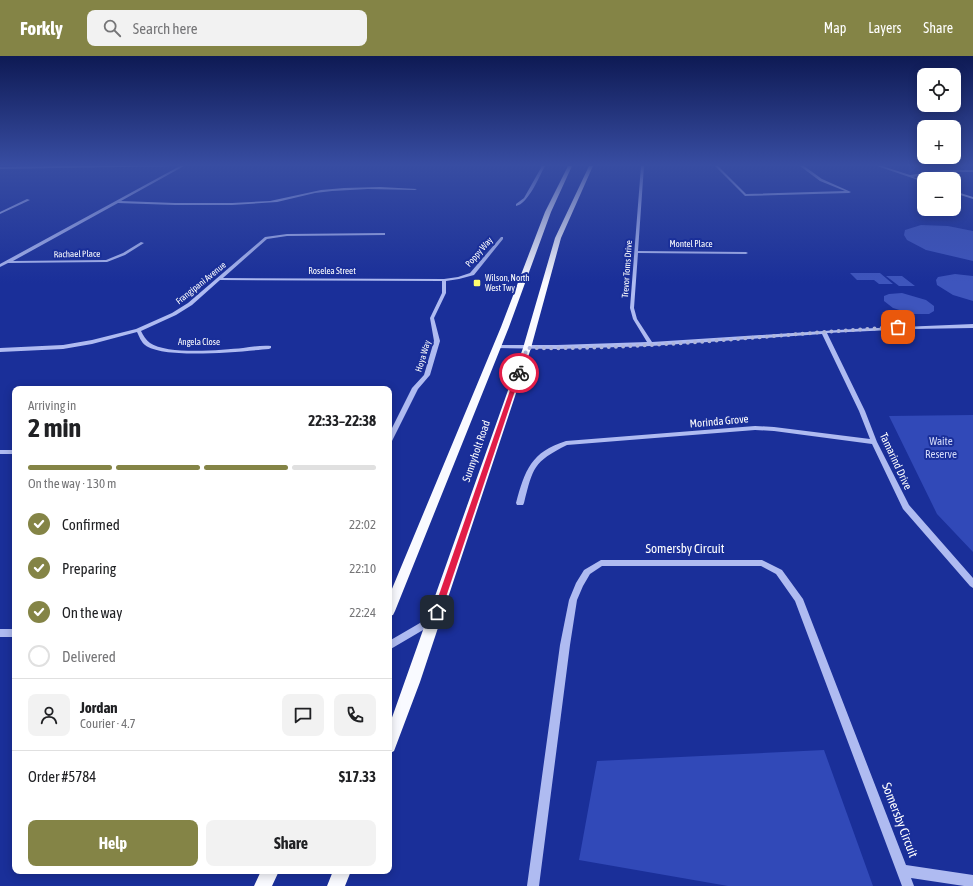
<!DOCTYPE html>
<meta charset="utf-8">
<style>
body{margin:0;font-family:"Asap Condensed",sans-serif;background:#f2f2f2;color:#202124;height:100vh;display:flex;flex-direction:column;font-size:15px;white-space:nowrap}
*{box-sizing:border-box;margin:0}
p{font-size:13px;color:#757577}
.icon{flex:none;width:22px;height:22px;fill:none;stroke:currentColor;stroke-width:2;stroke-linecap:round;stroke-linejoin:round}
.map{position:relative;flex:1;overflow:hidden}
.side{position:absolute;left:12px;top:330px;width:380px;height:488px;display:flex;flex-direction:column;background:#fff;border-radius:8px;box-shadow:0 2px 10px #0003}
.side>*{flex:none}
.controls{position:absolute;left:917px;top:12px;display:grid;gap:8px}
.controls a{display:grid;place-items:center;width:44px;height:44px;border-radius:8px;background:#fff;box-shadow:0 2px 10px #0003;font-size:20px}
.pin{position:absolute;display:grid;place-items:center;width:34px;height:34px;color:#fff;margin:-17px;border-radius:8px;box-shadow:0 2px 6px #0006}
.courier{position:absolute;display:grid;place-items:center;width:40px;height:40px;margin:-20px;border:3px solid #e11d48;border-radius:50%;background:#fff;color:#222;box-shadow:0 1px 5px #0007}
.overview em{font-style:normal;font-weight:700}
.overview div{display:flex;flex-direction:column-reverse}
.overview{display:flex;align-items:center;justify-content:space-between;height:68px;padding:0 16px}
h1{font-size:26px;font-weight:700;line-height:30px}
.bar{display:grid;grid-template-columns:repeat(4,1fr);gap:6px 4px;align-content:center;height:48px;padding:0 16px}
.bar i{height:5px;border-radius:3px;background:#e0e0e0}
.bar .selected{background:#848446}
.bar p{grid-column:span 4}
.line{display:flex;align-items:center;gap:10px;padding:0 16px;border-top:1px solid #e0e0e0}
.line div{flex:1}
.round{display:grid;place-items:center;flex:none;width:42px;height:42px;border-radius:8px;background:#f2f2f2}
ol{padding:0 16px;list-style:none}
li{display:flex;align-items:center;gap:12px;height:44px}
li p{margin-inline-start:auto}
li .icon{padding:4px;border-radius:50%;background:#848446;color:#fff;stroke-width:4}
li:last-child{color:#757577}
li i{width:22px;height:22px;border:2px solid #e0e0e0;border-radius:50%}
.primary-button{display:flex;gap:8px;margin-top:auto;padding:8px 16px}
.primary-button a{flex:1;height:46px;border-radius:8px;background:#848446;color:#fff;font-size:16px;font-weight:700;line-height:46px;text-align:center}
.primary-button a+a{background:#f2f2f2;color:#202124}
header{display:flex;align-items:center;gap:24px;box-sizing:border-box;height:56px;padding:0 20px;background:#848446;color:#fff}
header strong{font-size:19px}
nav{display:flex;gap:22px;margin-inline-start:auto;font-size:14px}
.search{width:280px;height:36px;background:#f2f2f2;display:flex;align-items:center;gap:10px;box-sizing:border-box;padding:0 14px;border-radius:8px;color:#757577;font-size:15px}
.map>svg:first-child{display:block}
.green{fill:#3149b8}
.building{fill:#3e55bd}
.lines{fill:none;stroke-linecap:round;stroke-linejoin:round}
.minor{fill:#afbbf1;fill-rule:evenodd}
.major{fill:#f9faff;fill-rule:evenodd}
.route{fill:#e11d48}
.done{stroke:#afb6db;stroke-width:4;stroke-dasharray:0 7.2}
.poi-dot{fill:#fffd6f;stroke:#1a2f99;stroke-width:1.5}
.labels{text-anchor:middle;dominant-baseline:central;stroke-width:4;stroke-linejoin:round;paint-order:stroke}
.far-street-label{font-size:9px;fill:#fff;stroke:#1a2f99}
.far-poi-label{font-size:9px;fill:#fff;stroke:#1a2f99;text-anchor:start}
.street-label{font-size:11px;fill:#fff;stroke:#1a2f99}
.park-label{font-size:11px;fill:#d6ddfb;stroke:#1a2f99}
.near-street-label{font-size:13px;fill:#fff;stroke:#1a2f99}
</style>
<header>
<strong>Forkly</strong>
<div class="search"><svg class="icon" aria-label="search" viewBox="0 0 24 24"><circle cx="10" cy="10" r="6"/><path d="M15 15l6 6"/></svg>Search here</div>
<nav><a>Map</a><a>Layers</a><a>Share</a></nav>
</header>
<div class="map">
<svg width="973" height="830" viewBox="0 0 973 830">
<rect width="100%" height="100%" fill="#1a2f99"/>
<path class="green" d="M973,359V496L937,458L889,360Z
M824,694L873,830H728L579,804L597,705Z"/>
<path class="building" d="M921,169L948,170L973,175V205L926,194L907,184L904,179L905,174Z
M850,217H880L893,228H879L874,224H857Z
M955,218L973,220V245L953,239L937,229L936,224L938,221Z
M886,220H902L915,230H899Z
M902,237L926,244L934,250V255L929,258H912L893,252L884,245V240L889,238Z"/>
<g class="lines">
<path class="minor" d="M64,110H178L0,113V111Z
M180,110H184L121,145L175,147H232L270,145L321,134L344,132L380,131L417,133L415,134L368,133L332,135L315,137L277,146L232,149H175L118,147L13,205L106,204L123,197L141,186L144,187L125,199L107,206L8,207L0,211V208Z
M542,110H545C539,121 528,148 516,150V148L524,142Z
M641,110H644L638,195L746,196L748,197L746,198L638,197L634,252L637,263L652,286L854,273L973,268V272L913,273L827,277L865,355L877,386L909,449L973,522V532L970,530L903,453L872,388L774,375L755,374L567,389C533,406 533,412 524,447L523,449H517L516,447C525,414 531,396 566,385L755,370L774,371L870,383L859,355L822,278L651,290L557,293L495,292V290L497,289H557L647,286L633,263L630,252Z
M715,110H718L746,138L845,135L820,125L800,110H804L822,123L851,136L849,137L745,140Z
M877,110H882L910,119L944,114H973V116H944L913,121L924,124V126Z
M954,135L973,141V143L954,137Z
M27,143L30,144L0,158V156Z
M384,177H385V179L287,180L267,183L223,222L444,223L458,221L470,217L501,181H503V183L474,219L459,223L446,225V237L434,262L440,285L430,319L418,333L391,387H389V378L412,332L424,319L434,285L430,262L442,237V225L220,224L192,249L176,259L141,275C143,279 146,284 150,287C167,299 222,294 243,292C252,291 262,289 271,290V292L269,293C244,295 164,304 145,289C141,286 139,280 137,276L92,288L63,293L0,296V292L63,289L92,284L136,273L172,257L188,247L265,181L287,178Z
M0,394H15V398H0Z
M601,504H762L782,514L803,543L906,809L973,819V830H964L911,822L914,830H902L795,545L776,518L761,510H602L590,518L583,530L577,544L570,589L539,830H527L560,589L569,544L576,527L584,514Z
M432,560L435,561L436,564L435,567L389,594V585Z
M0,573H15V581H0Z"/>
<path class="major" d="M568,110H572L551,156L509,271L395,555L393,559L389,560V540L501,271L545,156Z
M589,110H593L561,182L531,292L420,626L394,695L389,698V670L523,292L555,182Z
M261,815H279L272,830H254Z
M333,815H351L345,830H327Z"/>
</g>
<linearGradient id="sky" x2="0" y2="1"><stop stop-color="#0e1a54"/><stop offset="0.48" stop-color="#384da2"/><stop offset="1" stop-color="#384da2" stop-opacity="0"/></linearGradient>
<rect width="973" height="227" fill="url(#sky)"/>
<path class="route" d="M519,315L521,317L441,556L437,559L433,556L516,317Z"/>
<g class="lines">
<path class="done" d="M519,317L527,292C651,294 775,278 898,271"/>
</g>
<rect class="poi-dot" x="473" y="223" width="8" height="8" rx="2"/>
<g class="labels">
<g class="far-street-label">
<text x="691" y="188">Montel Place</text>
<text transform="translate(479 196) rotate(-49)">Poppy Way</text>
<text transform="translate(77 198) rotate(-1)">Rachael Place</text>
<text transform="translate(627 213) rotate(-86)">Trevor Toms Drive</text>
<text x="332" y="215">Roselea Street</text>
<text transform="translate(201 227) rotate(-39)">Frangipani Avenue</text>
<text x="199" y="286">Angela Close</text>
<text transform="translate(423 300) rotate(-73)">Hoya Way</text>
</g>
<g class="far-poi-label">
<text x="485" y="222">Wilson, North<tspan x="485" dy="10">West Twy</tspan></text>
</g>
<g class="street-label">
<text transform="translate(719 365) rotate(-5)">Morinda Grove</text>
<text transform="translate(476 395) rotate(-71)">Sunnyholt Road</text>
<text transform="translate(896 405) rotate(65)">Tamarind Drive</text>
</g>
<g class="park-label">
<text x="941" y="385">Waite<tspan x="941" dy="13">Reserve</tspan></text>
</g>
<g class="near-street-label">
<text x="685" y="492">Somersby Circuit</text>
<text transform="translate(900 764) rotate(69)">Somersby Circuit</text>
</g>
</g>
</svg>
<div class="controls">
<a><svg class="icon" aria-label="locate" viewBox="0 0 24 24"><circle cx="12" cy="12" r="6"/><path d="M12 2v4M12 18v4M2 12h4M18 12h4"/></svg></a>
<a>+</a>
<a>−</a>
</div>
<div class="pin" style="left:898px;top:271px;background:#ea580c"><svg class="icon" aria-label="bag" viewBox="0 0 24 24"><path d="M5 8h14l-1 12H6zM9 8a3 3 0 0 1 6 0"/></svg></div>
<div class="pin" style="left:437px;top:556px;background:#1f2937"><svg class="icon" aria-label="home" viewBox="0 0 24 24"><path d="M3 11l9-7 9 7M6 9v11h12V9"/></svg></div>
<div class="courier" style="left:519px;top:317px"><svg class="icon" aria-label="bike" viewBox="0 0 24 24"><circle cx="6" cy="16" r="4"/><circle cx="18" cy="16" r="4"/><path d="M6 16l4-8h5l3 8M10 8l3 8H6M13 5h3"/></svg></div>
<section class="side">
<div class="overview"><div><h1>2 min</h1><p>Arriving in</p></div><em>22:33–22:38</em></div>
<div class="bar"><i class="selected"></i><i class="selected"></i><i class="selected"></i><i></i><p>On the way · 130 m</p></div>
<ol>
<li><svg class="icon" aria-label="check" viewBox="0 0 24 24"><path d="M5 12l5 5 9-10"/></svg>Confirmed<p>22:02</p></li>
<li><svg class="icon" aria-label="check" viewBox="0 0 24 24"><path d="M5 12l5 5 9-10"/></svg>Preparing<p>22:10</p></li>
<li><svg class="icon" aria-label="check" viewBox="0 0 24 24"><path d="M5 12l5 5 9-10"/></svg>On the way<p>22:24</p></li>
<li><i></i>Delivered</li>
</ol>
<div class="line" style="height:72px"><a class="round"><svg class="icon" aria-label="person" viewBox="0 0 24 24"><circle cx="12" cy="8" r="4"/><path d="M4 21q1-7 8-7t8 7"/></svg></a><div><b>Jordan</b><p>Courier · 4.7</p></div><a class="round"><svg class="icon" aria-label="chat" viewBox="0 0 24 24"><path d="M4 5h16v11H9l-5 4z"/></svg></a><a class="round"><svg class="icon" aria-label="phone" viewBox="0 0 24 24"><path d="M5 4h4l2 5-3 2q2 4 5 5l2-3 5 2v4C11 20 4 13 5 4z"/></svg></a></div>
<div class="line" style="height:52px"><div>Order #5784</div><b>$17.33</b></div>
<div class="primary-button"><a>Help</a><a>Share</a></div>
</section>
</div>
